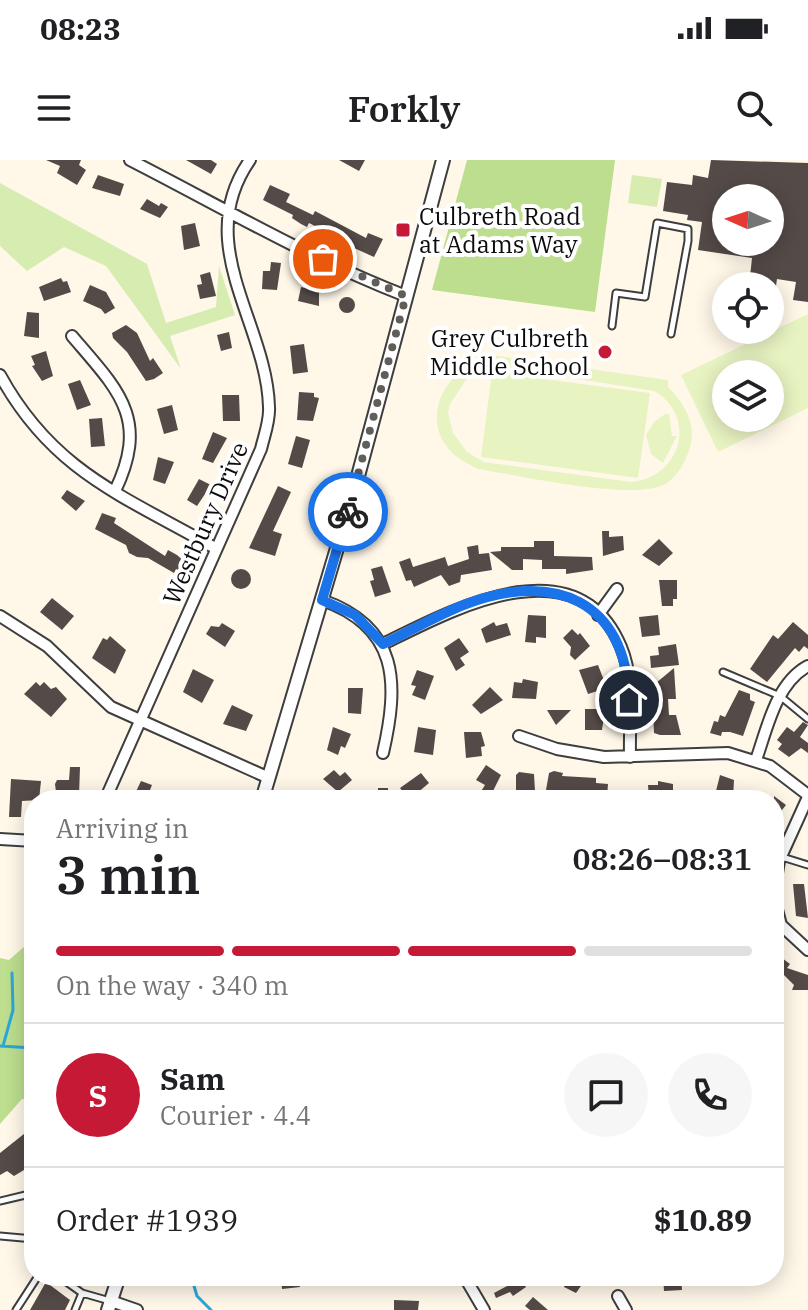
<!DOCTYPE html>
<meta charset="utf-8">
<style>
body{margin:0;font-family:"IBM Plex Serif",serif;background:#f6f6f6;color:#202124;height:100vh;display:flex;flex-direction:column;font-size:30px;white-space:nowrap}
*{box-sizing:border-box;margin:0}
p{font-size:26px;color:#757577}
.icon{flex:none;width:44px;height:44px;fill:none;stroke:currentColor;stroke-width:2;stroke-linecap:round;stroke-linejoin:round}
.map{position:relative;flex:1;overflow:hidden}
.sheet{position:absolute;left:24px;top:630px;width:760px;height:496px;display:flex;flex-direction:column;background:#fff;border-radius:32px;box-shadow:0 4px 20px #0003}
.sheet>*{flex:none}
.needle{width:52px;rotate:273deg}
.tools{position:absolute;left:712px;top:24px;display:grid;gap:16px}
.tools a{display:grid;place-items:center;width:72px;height:72px;border-radius:50%;background:#fff;box-shadow:0 4px 20px #0003;font-size:40px}
.pin{position:absolute;display:grid;place-items:center;width:68px;height:68px;color:#fff;margin:-34px;border:4px solid #fff;border-radius:50%;box-shadow:0 2px 8px #0007}
.courier{position:absolute;display:grid;place-items:center;width:80px;height:80px;margin:-40px;border:6px solid #1a73e8;border-radius:50%;background:#fff;color:#222;box-shadow:0 2px 10px #0007}
.headline em{font-style:normal;font-weight:600}
.headline div{display:flex;flex-direction:column-reverse}
.headline{display:flex;align-items:center;justify-content:space-between;height:136px;padding:0 32px}
h1{font-size:52px;font-weight:600;line-height:60px}
.bar{display:grid;grid-template-columns:repeat(4,1fr);gap:12px 8px;align-content:center;height:96px;padding:0 32px}
.bar i{height:10px;border-radius:6px;background:#e0e0e0}
.bar .active{background:#c61936}
.bar p{grid-column:span 4}
.line{display:flex;align-items:center;gap:20px;padding:0 32px;border-top:2px solid #e0e0e0}
.line div{flex:1}
.round{display:grid;place-items:center;flex:none;width:84px;height:84px;border-radius:42px;background:#f6f6f6}
.status{display:flex;justify-content:space-between;align-items:center;height:56px;padding:0 40px;background:#fff;direction:ltr}
.status svg{height:22px;fill:currentColor}
header{display:flex;justify-content:space-between;align-items:center;height:104px;padding:0 32px;background:#fff;font-size:36px;font-weight:600}
.map>svg:first-child{display:block}
.green{fill:#d7ecb0}
.forest{fill:#bcde8e}
.pitch{fill:#e8f3c2;fill-rule:evenodd}
.lines{fill:none;stroke-linecap:round;stroke-linejoin:round}
.stream{stroke:#2aa8d8;stroke-width:3}
.building{fill:#544a47;fill-rule:evenodd}
.service-casing{stroke:#3e3e3e;stroke-width:9}
.minor-casing{stroke:#3e3e3e;stroke-width:14}
.tertiary-casing{stroke:#3e3e3e;stroke-width:16}
.service{stroke:#fff;stroke-width:5}
.minor{stroke:#fff;stroke-width:10}
.tertiary{stroke:#fff;stroke-width:12}
.done{stroke:#605e59;stroke-width:8;stroke-dasharray:0 14.4}
.route{stroke:#1a73e8;stroke-width:10}
.poi-dot{fill:#c61936;stroke:#fff;stroke-width:3}
.labels{text-anchor:middle;dominant-baseline:central;stroke-width:8;stroke-linejoin:round;paint-order:stroke}
.poi-label{font-size:24px;fill:#0b0b0b;stroke:#fff;text-anchor:start}
.street-label{font-size:24px;fill:#0b0b0b;stroke:#fff}
</style>
<div class="status"><b>08:23</b><svg viewBox="0 0 49 12"><path d="M0 12V9h3v3zM5 12V6h3v6zM10 12V3h3v9zM15 12V0h3v12zM26 1h20v11H26zM47 4h2v5h-2z"/></svg></div>
<header><svg class="icon" aria-label="menu" viewBox="0 0 24 24"><path d="M4 6h16M4 12h16M4 18h16"/></svg>Forkly<svg class="icon" aria-label="search" viewBox="0 0 24 24"><circle cx="10" cy="10" r="6"/><path d="M15 15l6 6"/></svg></header>
<div class="map">
<svg width="808" height="1150" viewBox="0 0 808 1150">
<rect width="100%" height="100%" fill="#fff8e9"/>
<path class="green" d="M632,15L662,19L657,47L628,43Z
M0,23L147,104L166,163L216,147L219,106L235,155L170,176L181,209L106,106L64,87L27,111L0,86Z"/>
<path class="forest" d="M467,0H615L595,152L432,130Z
M34,778V940L22,939L0,964V798L9,800Z"/>
<path class="pitch" d="M808,154V248L718,292L681,215ZM726,214H770V258H726Z
M497,196L668,220V227C684,243 697,264 690,287C686,300 679,315 667,323C637,343 517,315 478,309C467,303 455,298 447,287C418,249 456,198 497,196ZM495,206L654,231C699,257 680,318 631,322L484,302L467,292L453,273L448,253L450,244L468,217L479,209Z
M492,212L650,233L638,318L481,297Z
M665,254H669L672,276H677L663,303L651,294L646,275L654,262Z"/>
<g class="lines">
<path class="stream" d="M0,886L34,888
M3,886L13,850L12,813
M191,1116L197,1136L211,1150"/>
</g>
<path class="building" d="M46,0H81L79,5L86,10L77,25L57,13L60,6Z
M186,0H211L217,4L211,14Z
M339,0H365L359,11Z
M711,0L808,3V142L793,140L796,122L777,119L776,126H749L752,98L698,90L702,62L687,60L688,55L663,51L667,22L692,25L693,15L708,18ZM726,38H770V82H726Z
M98,15L124,24L120,36L92,28Z
M270,25L290,34L286,42L313,55L315,51L366,78L368,73L383,79L374,97L325,75L327,72L309,63L307,67L301,64L292,58L293,55L263,40Z
M147,39L159,46L161,43L168,47L160,58L140,49Z
M195,63L200,86L184,90L181,66Z
M271,102L281,103L277,130L262,129L263,111H270Z
M210,112L216,136L200,139L197,125L202,124L200,115Z
M61,118L63,122L67,121L71,132L44,141L39,127Z
M90,125L106,132L115,148L105,154L101,149L83,141Z
M301,127L319,132V146L298,141Z
M339 145a8 8 0 1 1 16 0a8 8 0 1 1-16 0Z
M27,152L39,153V178L24,176Z
M126,165L137,173L150,201L153,198L163,213L154,219L146,221L127,192L113,178L112,173Z
M229,172L232,188L221,191L217,175Z
M304,184L308,212L293,214L290,186Z
M46,191L53,216L42,221L32,206L35,205L31,196Z
M80,220L91,245L77,250L68,224Z
M299,232L314,233V237L319,238L313,261L297,260Z
M222,235H239L240,261H223Z
M172,245L178,270L164,274L157,249Z
M102,258L105,286L91,287L89,259Z
M213,272L227,278L213,303L202,299Z
M296,276L310,280L302,308L288,304Z
M158,297L174,302L165,324L153,320Z
M199,319L211,325L197,346L187,340Z
M278,326L291,332L273,371L282,374L275,396L249,388Z
M67,330L85,341L76,351L61,338Z
M102,353L116,358L114,363L165,396L168,390L177,395L186,403L181,412L176,409L174,413L148,398L137,397L129,393L126,385L95,369Z
M602,371H609V377L623,376L624,390L603,396Z
M659,379L673,393L659,406L642,395Z
M534,381H554V396L592,397L593,410L566,414V409H542V400L523,399V410H512L490,392L501,391V387H534Z
M478,385L479,394L489,393L492,410L461,415L460,422L449,426L441,415L414,427L411,420L406,421L399,402L410,398L413,407L445,397L448,406L469,399L467,387Z
M382,406L391,432L375,437L370,421L374,420L371,409Z
M231 419a10 10 0 1 1 20 0a10 10 0 1 1-20 0Z
M659,420H677V439H673V446H662Z
M52,438L74,456L62,470L40,452Z
M528,455L546,456V478L536,477V483L525,482Z
M658,455L660,475L642,477L639,457Z
M494,462L496,466L507,463L511,475L486,483L481,469Z
M793,462L808,475V489L804,486L799,492L795,488L767,522L750,509L773,475L778,479Z
M222,463L235,471L225,487L206,474L211,466L219,467Z
M572,469L578,475L580,473L590,486L575,500L570,495L571,487L563,478Z
M110,476L126,490L115,514L92,498L103,478L107,480Z
M459,478L469,492L460,498L465,505L456,511L444,488Z
M676,484L679,505L651,508L650,496L659,495L658,487Z
M598,505L607,528L588,534L579,510Z
M674,508L676,539H668L669,555H676L681,575H660L654,573L652,531L656,530V523Z
M193,509L214,520L202,543L183,532Z
M417,510L434,516L425,540L412,535L416,526L411,525Z
M523,519L538,522L536,539L512,538L514,522L522,523Z
M36,522L40,526L44,522L51,529L56,527L67,539L51,557L24,534Z
M490,527L503,540L481,554L472,545Z
M348,528H363L361,554L348,553Z
M739,530L750,534V540L755,542L743,576L730,572H722L721,576L710,573L714,561L718,562L720,555L725,557Z
M232,545L253,555L246,571L223,564Z
M585,549H605L602,570H585Z
M547,550H571L556,565Z
M803,562L808,565L800,577L808,583V593L801,588L789,597L778,589L782,584L777,580L787,567L794,572Z
M333,567L351,574L345,588L341,586L338,595L327,590Z
M418,567L436,570L433,595L414,592Z
M464,572H481L485,586L481,587L482,596L466,598Z
M486,605L501,615L489,639L480,633L485,625L476,620Z
M70,607H80L79,636L76,640H57L55,624L57,620H69Z
M334,610L340,616L345,612L352,620L338,632L323,619Z
M554,611L563,613L562,616L596,618V623L608,624L607,637L588,640L566,633L565,639L557,637L553,631L546,630L549,613Z
M519,612L534,614L535,631H526V640H516V615Z
M421,613L429,623L409,640L400,628Z
M720,615L734,620L733,640H723V636L715,635Z
M11,619L41,621L39,640L22,641L21,657H9Z
M141,621L152,625L150,630L159,634L156,640H132Z
M658,621L673,624V639H649L648,625H658Z
M378,628H388V640H363V632L378,631Z
M774,636L786,645L774,660Z
M793,724H804L808,758L796,756Z
M774,792L790,804L787,808L808,815V830H792L794,825L780,811L774,819Z
M34,966V995L30,997L34,1004L14,1016L7,1011L0,1015V993Z
M281,1116H297L300,1127L282,1129Z
M506,1116H530L522,1121L526,1127L513,1136L510,1132L496,1138L494,1133L507,1126Z
M567,1116H588L576,1133L564,1127Z
M663,1116H681L682,1130L664,1131Z
M46,1122L70,1140L65,1150H30Z
M533,1137L548,1150H530L525,1146Z
M394,1140L419,1141L418,1150H394Z"/>
<g class="lines">
<g class="service-casing">
<path id="service" d="M612,166L616,133L645,137L657,63L688,69V81L671,174
M723,512L780,536L808,559
M782,697L808,705
M0,1041L34,1033
M0,1076L34,1079
M58,1116L82,1133L110,1141
M16,1150L38,1116
M75,1150L82,1133"/>
</g>
<g class="minor-casing">
<path id="minor" d="M130,0C222,47 310,99 406,136
M72,176C118,230 150,258 115,331
M0,215C53,312 124,336 215,388
M322,440C399,467 399,523 383,593
M598,455L617,429
M0,456L47,486L111,547L269,618
M383,484C450,451 577,381 621,487C635,520 629,563 630,597
M519,576L557,589L604,597L728,593L770,606L808,635
M756,600C767,569 776,523 808,506
M105,640L261,289C264,276 270,261 269,247C267,163 191,84 250,0
M0,679L34,681
M774,731L779,701L808,637
M774,738L781,765L808,790
M384,1116H439
M464,1116L484,1150
M618,1136L626,1150
M111,1141L137,1150"/>
</g>
<g class="tertiary-casing">
<path id="tertiary" d="M262,640L354,331L443,0
M108,1150L119,1116"/>
</g>
<use href="#service" class="service"/>
<use href="#minor" class="minor"/>
<use href="#tertiary" class="tertiary"/>
</g>
<g class="lines">
<path class="done" d="M323,99L406,136L348,352"/>
<path class="route" d="M348,352L322,440L355,455L383,484C411,471 437,455 466,444C554,411 626,440 629,540"/>
</g>
<g class="poi-dot">
<rect x="395" y="62" width="16" height="16" rx="4"/>
<circle cx="605" cy="192" r="8"/>
</g>
<g class="labels">
<g class="poi-label">
<text x="419" y="56">Culbreth Road<tspan x="419" dy="28">at Adams Way</tspan></text>
<text x="589" y="178" text-anchor="end">Grey Culbreth<tspan x="589" dy="28">Middle School</tspan></text>
</g>
<g class="street-label">
<text transform="translate(205 363) rotate(-66)">Westbury Drive</text>
</g>
</g>
</svg>
<div class="tools">
<a><svg class="needle" viewBox="-14 -14 28 28"><path d="M0-13l5 13h-10z" fill="#e53935"/><path d="M0 13l5-13h-10z" fill="#757577"/></svg></a>
<a><svg class="icon" aria-label="locate" viewBox="0 0 24 24"><circle cx="12" cy="12" r="6"/><path d="M12 2v4M12 18v4M2 12h4M18 12h4"/></svg></a>
<a><svg class="icon" aria-label="layers" viewBox="0 0 24 24"><path d="M12 4l9 5-9 5-9-5zM3 14l9 5 9-5"/></svg></a>
</div>
<div class="pin" style="left:323px;top:99px;background:#ea580c"><svg class="icon" aria-label="bag" viewBox="0 0 24 24"><path d="M5 8h14l-1 12H6zM9 8a3 3 0 0 1 6 0"/></svg></div>
<div class="pin" style="left:629px;top:540px;background:#1f2937"><svg class="icon" aria-label="home" viewBox="0 0 24 24"><path d="M3 11l9-7 9 7M6 9v11h12V9"/></svg></div>
<div class="courier" style="left:348px;top:352px"><svg class="icon" aria-label="bike" viewBox="0 0 24 24"><circle cx="6" cy="16" r="4"/><circle cx="18" cy="16" r="4"/><path d="M6 16l4-8h5l3 8M10 8l3 8H6M13 5h3"/></svg></div>
<section class="sheet">
<div class="headline"><div><h1>3 min</h1><p>Arriving in</p></div><em>08:26–08:31</em></div>
<div class="bar"><i class="active"></i><i class="active"></i><i class="active"></i><i></i><p>On the way · 340 m</p></div>
<div class="line" style="height:144px"><b class="round" style="background:#c61936;color:#fff">S</b><div><b>Sam</b><p>Courier · 4.4</p></div><a class="round"><svg class="icon" aria-label="chat" viewBox="0 0 24 24"><path d="M4 5h16v11H9l-5 4z"/></svg></a><a class="round"><svg class="icon" aria-label="phone" viewBox="0 0 24 24"><path d="M5 4h4l2 5-3 2q2 4 5 5l2-3 5 2v4C11 20 4 13 5 4z"/></svg></a></div>
<div class="line" style="height:104px"><div>Order #1939</div><b>$10.89</b></div>
</section>
</div>
